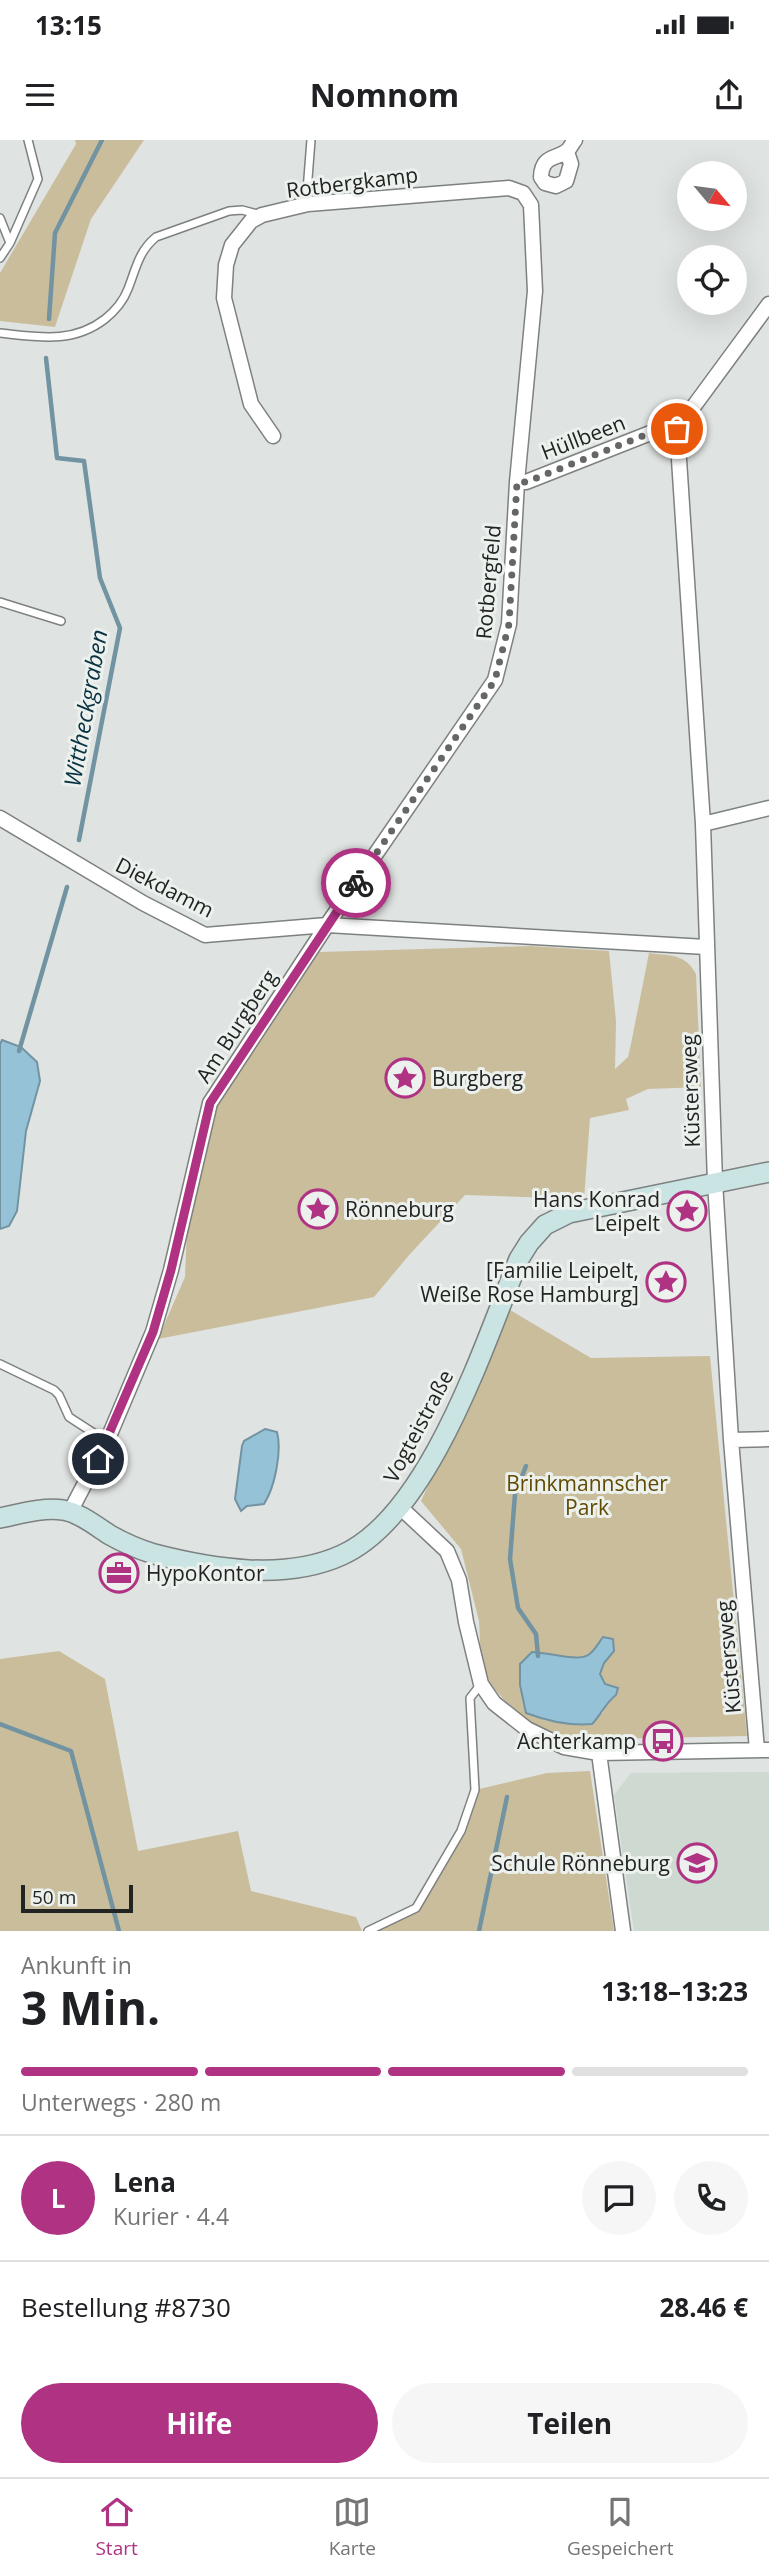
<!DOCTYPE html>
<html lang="de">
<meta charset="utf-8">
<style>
body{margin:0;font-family:"Open Sans",sans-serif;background:#f6f6f6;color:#202124;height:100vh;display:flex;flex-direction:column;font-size:26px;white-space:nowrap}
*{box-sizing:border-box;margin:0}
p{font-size:23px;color:#757577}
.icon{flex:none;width:38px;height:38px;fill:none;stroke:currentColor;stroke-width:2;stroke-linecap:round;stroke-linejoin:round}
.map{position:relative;height:1791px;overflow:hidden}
.sheet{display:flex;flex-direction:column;background:#fff;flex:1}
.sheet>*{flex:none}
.needle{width:46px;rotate:119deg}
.controls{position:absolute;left:677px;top:21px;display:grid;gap:14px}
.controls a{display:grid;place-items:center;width:70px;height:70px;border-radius:50%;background:#fff;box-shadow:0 7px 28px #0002;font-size:35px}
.scale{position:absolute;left:21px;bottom:18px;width:112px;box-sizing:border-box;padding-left:7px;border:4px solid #222423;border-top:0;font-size:19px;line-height:24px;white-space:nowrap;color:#222423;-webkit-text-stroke:5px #ecf1ee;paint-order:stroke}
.pin{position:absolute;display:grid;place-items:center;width:60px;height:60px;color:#fff;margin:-30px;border:4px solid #fff;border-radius:50%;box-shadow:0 2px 7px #0007}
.courier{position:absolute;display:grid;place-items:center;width:70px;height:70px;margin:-35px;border:5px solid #af3283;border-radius:50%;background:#fff;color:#222;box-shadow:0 2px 9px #0007}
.head em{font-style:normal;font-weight:700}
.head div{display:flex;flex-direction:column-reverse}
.head{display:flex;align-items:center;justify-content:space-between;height:119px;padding:0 21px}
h1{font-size:46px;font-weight:700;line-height:52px}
.bar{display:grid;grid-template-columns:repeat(4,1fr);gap:10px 7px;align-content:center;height:84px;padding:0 21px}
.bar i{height:9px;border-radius:5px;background:#e0e0e0}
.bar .selected{background:#af3283}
.bar p{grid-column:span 4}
.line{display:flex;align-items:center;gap:18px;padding:0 21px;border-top:2px solid #e0e0e0}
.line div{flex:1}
.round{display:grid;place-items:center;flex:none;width:74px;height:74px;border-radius:37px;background:#f6f6f6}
.cta{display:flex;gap:14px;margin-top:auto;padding:14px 21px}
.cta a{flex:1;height:80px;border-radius:42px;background:#af3283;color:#fff;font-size:28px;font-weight:700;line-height:80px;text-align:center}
.cta a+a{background:#f6f6f6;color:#202124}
.status{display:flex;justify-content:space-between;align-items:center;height:49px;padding:0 35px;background:#fff;direction:ltr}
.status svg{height:19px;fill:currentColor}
header{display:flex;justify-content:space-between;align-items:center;height:91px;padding:0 21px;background:#fff;font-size:32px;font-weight:700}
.menu{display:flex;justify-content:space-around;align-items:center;height:98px;border-top:2px solid #e0e0e0;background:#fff;font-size:19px;color:#757577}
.menu a{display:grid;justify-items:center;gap:4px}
.menu .selected{color:#af3283}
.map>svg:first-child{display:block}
.built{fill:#ced9d2}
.green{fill:#cabd9c;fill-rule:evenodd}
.water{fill:#95c2d7;stroke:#7293a1;stroke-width:2}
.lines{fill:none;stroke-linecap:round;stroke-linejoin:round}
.stream{stroke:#7293a1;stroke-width:4.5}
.lane-casing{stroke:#7d817f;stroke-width:10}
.street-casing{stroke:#7d817f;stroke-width:17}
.secondary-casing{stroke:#7d817f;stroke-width:22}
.lane{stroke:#fff;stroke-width:7}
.street{stroke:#fff;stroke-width:14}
.secondary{stroke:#c9e4e3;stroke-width:19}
.done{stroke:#646766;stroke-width:7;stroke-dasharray:0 12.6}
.route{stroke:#af3283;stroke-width:9}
.labels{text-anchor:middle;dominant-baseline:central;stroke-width:6;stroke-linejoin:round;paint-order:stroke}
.street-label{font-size:21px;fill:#222423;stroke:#ecf1ee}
.poi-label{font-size:21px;fill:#222423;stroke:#ecf1ee;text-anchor:end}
.park-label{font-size:21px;fill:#604a00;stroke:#ecf1ee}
.water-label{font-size:23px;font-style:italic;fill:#093242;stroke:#ecf1ee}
</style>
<div class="status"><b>13:15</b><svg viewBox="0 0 49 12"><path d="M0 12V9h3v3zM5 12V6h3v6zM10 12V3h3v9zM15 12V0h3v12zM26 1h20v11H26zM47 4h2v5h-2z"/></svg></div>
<header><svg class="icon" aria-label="menu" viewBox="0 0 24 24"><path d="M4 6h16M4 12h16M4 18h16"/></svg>Nomnom<svg class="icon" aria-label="share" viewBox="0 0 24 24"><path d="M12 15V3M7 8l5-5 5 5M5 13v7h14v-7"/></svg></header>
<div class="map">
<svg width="769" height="1791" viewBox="0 0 769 1791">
<rect width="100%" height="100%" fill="#dfe3e1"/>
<path class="built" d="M769,1632V1791H634L614,1655L631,1633Z"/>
<path class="green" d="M75,0H144L91,79L55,187L0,181V133L76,4Z
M530,806L609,811L616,881L615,929L628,917L631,904L649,813C670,816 685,813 696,834L701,947L648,949L626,959L629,970L590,978L584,1059L465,1055L410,1114L374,1157L158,1199L185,1137L188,1068L213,972L319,812Z
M510,1170L591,1218L710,1216L747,1596L561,1600L529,1581L505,1561L491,1545L481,1522L479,1481L461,1409L421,1361ZM603,1497L614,1511L604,1523L600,1534L605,1544L613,1545L603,1573L574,1585L543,1580L532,1512C547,1512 576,1522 588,1515C594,1512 599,1502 603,1497Z
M59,1511L105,1539L138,1711L238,1691L251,1751L356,1777L362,1791H0V1519Z
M590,1631L614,1791H367L416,1768L461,1691L475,1650L547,1633Z"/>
<path class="water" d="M2,900L21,907L37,922L40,941L26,991L17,1071L9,1086L0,1089V904Z
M265,1289L277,1292C282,1311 275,1347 264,1364L247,1366L241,1371L235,1359L242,1306L244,1301Z
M603,1497L613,1499L614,1511L604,1523L600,1534L605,1544L618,1548L616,1555C606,1562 601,1575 592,1584C569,1586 547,1581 526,1573L520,1545V1524L532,1512C547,1512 577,1522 588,1515C594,1512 599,1502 603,1497Z"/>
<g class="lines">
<path class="stream" d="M49,179L55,93L102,0
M46,218L57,318L84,321L100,438L120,488L79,700
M19,911L67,747
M526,1326L515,1354L510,1419L518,1468L536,1494L538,1516
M0,1584L71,1611L119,1791
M479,1791L507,1657"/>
<g class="lane-casing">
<path id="lane" d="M308,64L307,51L311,0
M0,78L10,103L0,118
M10,103L38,39L28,0
M0,193C38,197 73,204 105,179C115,171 123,162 128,149C136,129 138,112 156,97L229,71L242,70L261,75
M0,462L61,481
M0,1224L54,1250L59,1255L69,1277L106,1301
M368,1791L416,1768L461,1691L475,1650L470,1558L481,1544"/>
</g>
<g class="street-casing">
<path id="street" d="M567,12L571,24L566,41L556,46L545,43L541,37C542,14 557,20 568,10C571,7 572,3 575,0
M677,289L703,684L715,1042L731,1300L757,1610
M517,342H526L658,290L677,289L769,164
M0,678L143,763L205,795L327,785L706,807
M703,684L769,668
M731,1300L769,1299
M400,1367L447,1411L459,1440L466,1482L481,1544L494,1563L527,1589L564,1607L599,1613L769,1610
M70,1372L107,1301L153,1192L171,1130L210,963L327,785L495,540L509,484L517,342L535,151L531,65L523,53L509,48L308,64L262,75L251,81L232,105L226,125L224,158L251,264L273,296
M599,1613L623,1791"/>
</g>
<g class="secondary-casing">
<path id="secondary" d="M0,1378C20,1374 42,1367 63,1370C80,1373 96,1386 110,1395C124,1403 138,1409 154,1414C212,1429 285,1441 342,1415C430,1375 484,1204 519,1119L529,1103L545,1085L569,1073L769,1032"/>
</g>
<use href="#lane" class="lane"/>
<use href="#street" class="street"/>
<use href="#secondary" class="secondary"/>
</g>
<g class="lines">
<path class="done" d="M356,743L495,540L509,484L517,342H526L658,290L677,289"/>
<path class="route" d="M98,1319L153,1192L171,1130L210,963L356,743"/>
</g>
<defs>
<g id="sight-ring" transform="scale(2.0125)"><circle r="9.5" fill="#ecf1ee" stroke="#af3283" stroke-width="1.5"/><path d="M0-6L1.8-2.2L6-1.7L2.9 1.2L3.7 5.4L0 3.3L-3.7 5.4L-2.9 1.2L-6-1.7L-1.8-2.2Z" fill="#af3283"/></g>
<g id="office-ring" transform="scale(2.0125)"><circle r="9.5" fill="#ecf1ee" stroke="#af3283" stroke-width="1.5"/><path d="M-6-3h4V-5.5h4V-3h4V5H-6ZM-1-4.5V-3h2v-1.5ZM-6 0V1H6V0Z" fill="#af3283"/></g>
<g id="bus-ring" transform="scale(2.0125)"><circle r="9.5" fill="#ecf1ee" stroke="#af3283" stroke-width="1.5"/><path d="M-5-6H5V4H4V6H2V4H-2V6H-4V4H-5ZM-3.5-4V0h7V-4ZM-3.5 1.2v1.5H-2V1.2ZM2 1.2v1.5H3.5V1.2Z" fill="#af3283"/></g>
<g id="school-ring" transform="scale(2.0125)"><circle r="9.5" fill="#ecf1ee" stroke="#af3283" stroke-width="1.5"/><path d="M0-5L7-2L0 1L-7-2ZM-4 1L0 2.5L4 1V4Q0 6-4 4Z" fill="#af3283"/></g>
</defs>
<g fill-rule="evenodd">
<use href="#sight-ring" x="405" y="938"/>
<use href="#sight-ring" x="318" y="1069"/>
<use href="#sight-ring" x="687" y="1071"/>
<use href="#sight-ring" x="666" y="1142"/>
<use href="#office-ring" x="119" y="1433"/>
<use href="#bus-ring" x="663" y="1601"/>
<use href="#school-ring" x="697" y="1723"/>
</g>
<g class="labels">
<g class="street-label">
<text transform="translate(352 42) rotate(-7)">Rotbergkamp</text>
<text transform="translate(583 297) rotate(-21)">Hüllbeen</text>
<text transform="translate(488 442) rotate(-85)">Rotbergfeld</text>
<text transform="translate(165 747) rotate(27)">Diekdamm</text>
<text transform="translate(236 886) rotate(-57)">Am Burgberg</text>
<text transform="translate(690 951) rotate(-92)">Küstersweg</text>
<text transform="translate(418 1286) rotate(-62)">Vogteistraße</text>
<text transform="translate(728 1517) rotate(-95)">Küstersweg</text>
</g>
<g class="poi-label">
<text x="432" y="938" text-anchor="start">Burgberg</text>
<text x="660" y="1059">Hans Konrad<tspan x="660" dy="24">Leipelt</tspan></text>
<text x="345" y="1069" text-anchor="start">Rönneburg</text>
<text x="639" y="1130">[Familie Leipelt,<tspan x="639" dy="24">Weiße Rose Hamburg]</tspan></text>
<text x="146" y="1433" text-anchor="start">HypoKontor</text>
<text x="636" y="1601">Achterkamp</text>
<text x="670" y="1723">Schule Rönneburg</text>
</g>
<g class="park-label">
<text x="587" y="1343">Brinkmannscher<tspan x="587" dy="24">Park</tspan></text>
</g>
<g class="water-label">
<text transform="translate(85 568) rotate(-80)">Wittheckgraben</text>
</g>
</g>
</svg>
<div class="controls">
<a><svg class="needle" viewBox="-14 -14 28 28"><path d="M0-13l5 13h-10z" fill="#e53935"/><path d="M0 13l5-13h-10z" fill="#757577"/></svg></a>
<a><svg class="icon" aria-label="locate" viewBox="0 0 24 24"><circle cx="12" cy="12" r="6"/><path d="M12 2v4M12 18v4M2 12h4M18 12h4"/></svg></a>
</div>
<div class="scale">50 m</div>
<div class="pin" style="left:677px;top:289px;background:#ea580c"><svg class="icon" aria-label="bag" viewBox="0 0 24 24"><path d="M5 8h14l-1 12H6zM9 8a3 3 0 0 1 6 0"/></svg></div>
<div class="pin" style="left:98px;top:1319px;background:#1f2937"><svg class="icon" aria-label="home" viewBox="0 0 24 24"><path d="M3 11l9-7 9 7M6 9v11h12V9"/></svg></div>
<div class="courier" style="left:356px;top:743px"><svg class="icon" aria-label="bike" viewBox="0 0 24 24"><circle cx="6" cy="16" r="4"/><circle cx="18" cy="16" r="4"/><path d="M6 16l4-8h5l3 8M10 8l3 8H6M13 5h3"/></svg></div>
</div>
<section class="sheet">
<div class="head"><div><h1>3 Min.</h1><p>Ankunft in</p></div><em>13:18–13:23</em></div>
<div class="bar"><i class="selected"></i><i class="selected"></i><i class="selected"></i><i></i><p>Unterwegs · 280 m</p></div>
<div class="line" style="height:126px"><b class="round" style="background:#af3283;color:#fff">L</b><div><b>Lena</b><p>Kurier · 4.4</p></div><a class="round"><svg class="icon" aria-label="chat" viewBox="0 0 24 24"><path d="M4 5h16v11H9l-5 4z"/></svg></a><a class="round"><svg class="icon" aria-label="phone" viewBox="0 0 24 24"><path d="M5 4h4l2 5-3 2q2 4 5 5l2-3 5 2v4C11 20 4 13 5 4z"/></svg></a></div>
<div class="line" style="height:91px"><div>Bestellung #8730</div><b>28.46 €</b></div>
<div class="cta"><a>Hilfe</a><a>Teilen</a></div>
</section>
<nav class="menu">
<a class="selected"><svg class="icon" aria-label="home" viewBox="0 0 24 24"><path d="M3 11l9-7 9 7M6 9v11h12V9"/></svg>Start</a>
<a><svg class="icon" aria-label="map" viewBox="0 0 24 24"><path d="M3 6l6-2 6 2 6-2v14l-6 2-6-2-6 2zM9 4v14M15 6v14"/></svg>Karte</a>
<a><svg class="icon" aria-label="saved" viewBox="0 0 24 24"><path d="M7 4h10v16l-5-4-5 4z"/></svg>Gespeichert</a>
</nav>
